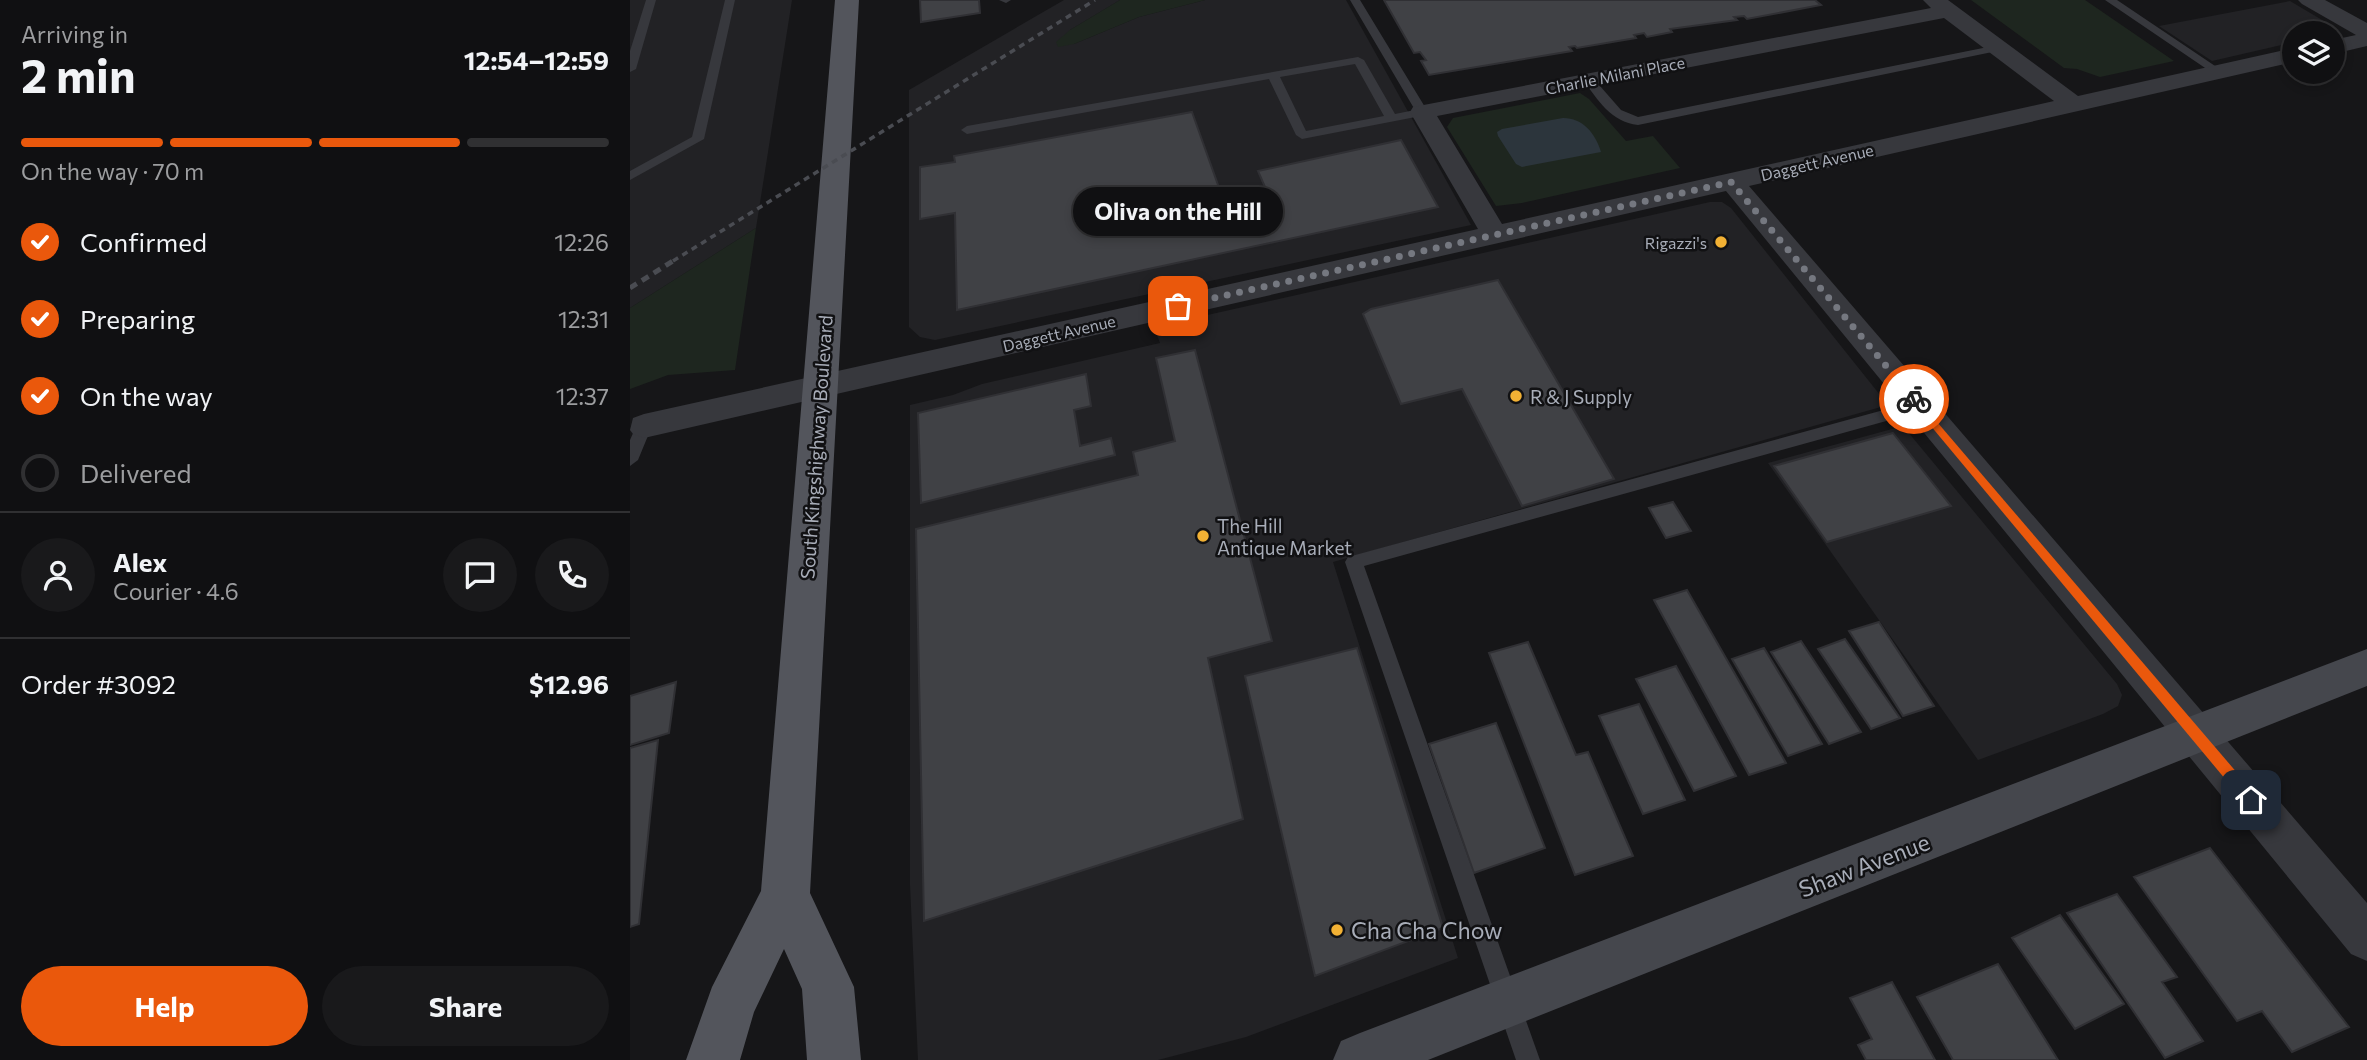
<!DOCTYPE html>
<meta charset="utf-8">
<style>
body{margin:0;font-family:Commissioner,sans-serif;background:#19191b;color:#f1f3f6;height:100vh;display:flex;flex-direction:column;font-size:26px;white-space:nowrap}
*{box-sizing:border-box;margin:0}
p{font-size:23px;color:#9c9d9f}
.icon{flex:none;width:38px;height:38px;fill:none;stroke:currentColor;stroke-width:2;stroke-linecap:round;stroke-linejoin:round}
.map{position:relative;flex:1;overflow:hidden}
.details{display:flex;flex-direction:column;background:#101012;width:630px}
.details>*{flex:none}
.fabs{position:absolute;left:1652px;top:21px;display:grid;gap:14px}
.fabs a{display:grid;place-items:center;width:63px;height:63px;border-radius:50%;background:#101012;box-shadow:0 4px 10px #0003,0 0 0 2px #303032;font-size:35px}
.pin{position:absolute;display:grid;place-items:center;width:60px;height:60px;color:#fff;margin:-30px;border-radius:14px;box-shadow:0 4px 10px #0006}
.courier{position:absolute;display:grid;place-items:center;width:70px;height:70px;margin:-35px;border:5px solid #ea580c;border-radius:50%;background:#fff;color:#222;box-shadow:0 2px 9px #0007}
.bubble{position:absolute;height:49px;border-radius:24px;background:#101012;box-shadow:0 4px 10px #0003,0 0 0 2px #303032;font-size:23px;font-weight:700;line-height:49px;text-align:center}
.overview em{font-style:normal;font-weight:700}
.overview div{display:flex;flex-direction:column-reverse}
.overview{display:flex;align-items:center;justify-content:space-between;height:119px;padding:0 21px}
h1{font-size:46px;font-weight:700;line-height:52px}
.bar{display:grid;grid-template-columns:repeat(4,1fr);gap:10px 7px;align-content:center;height:84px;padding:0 21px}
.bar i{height:9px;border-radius:5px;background:#303032}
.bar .on{background:#ea580c}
.bar p{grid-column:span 4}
.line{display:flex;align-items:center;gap:18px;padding:0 21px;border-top:2px solid #303032}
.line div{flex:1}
.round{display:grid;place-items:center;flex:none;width:74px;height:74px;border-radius:37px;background:#19191b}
ol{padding:0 21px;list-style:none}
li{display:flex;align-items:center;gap:21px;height:77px}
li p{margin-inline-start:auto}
li .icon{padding:7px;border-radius:50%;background:#ea580c;color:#fff;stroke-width:4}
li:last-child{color:#9c9d9f}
li i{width:38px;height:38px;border:4px solid #303032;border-radius:50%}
.action{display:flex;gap:14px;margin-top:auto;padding:14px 21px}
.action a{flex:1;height:80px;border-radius:42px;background:#ea580c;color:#fff;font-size:28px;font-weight:700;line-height:80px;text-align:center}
.action a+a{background:#19191b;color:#f1f3f6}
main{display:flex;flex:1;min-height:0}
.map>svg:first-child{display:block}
.built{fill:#222225}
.green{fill:#1e261f}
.water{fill:#2c353c}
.building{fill:#404145;stroke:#303034;stroke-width:2}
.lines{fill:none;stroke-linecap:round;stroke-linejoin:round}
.lane{fill:#37383d;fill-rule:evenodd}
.street{fill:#37383d;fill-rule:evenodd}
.secondary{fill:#45474d;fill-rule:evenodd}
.primary{fill:#53555c;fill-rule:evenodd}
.rail-far1{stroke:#4a4c52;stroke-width:3.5;stroke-dasharray:6 5;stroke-linecap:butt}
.rail{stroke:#4a4c52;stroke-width:5;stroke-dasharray:8 6;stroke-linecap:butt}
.route{fill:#ea580c}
.done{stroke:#757880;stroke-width:7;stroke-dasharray:0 12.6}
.poi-dot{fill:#f2b134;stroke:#111113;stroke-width:2.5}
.labels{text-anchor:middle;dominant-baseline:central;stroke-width:5;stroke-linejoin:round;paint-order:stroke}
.far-street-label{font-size:16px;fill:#a8adb8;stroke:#111113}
.far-poi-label{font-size:16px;fill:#a8adb8;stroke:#111113;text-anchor:end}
.poi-label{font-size:19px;fill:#a8adb8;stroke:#111113;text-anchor:start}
.street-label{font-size:19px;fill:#a8adb8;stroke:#111113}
.near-street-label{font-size:23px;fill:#a8adb8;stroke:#111113}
.near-poi-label{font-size:23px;fill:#a8adb8;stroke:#111113;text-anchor:start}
</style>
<main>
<section class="details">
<div class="overview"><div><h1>2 min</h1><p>Arriving in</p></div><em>12:54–12:59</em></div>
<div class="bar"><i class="on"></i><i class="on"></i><i class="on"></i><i></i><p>On the way · 70 m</p></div>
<ol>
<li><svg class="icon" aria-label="check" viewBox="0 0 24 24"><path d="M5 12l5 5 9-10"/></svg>Confirmed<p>12:26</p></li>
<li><svg class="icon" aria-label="check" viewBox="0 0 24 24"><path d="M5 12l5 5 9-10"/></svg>Preparing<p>12:31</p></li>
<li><svg class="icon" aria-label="check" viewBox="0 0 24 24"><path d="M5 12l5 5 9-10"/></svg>On the way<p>12:37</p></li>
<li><i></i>Delivered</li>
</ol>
<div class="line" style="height:126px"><a class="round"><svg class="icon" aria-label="person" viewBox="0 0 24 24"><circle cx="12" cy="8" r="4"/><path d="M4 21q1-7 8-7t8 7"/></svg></a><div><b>Alex</b><p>Courier · 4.6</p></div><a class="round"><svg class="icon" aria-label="chat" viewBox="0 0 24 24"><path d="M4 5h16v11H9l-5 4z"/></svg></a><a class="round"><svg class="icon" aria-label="phone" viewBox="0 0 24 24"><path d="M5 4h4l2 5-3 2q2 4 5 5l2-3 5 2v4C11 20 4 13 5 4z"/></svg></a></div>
<div class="line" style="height:91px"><div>Order #3092</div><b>$12.96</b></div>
<div class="action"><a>Help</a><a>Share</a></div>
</section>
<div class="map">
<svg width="1737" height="1060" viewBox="0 0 1737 1060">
<rect width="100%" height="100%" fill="#161618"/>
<path class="built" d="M0,0H162L126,228L0,308Z
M434,0H490L440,30L444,44L509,17L575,0H716L841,225L305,340L290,337L279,327V90Z
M1660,1L1709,30L1703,34L1664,33V42L1582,61L1529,26Z
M1080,202H1092L1101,208L1258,405L703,562L828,958L616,1037L528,1060H288L280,885V405L323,395L352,384L530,343L524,327Z
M1273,426L1487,684L1492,695L1488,706L1473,714L1348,760L1138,463Z"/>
<path class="green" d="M490,0H575L509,17L444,44L428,47L426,42L440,30Z
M1341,0H1455L1544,61L1470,77L1447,69L1434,68Z
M950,93L959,99L996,141L1023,136L1050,168L892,203L866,206L817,127L823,118Z
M126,228L105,370L38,375L0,389V308Z"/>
<path class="water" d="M933,118C953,118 965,133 971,152L892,167L886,164L868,136L867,132L872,129Z"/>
<path class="building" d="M290,0H349L350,13L291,22Z
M754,0H1185L1191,5L1117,19L1114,16L1104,17L1107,20L1040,29L1042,32L1017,37L1014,33L1004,35L1006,38L947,48L945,46L939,47L942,51L799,75L791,61L796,60L790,52L784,53Z
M562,112L592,196L635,187L628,171L771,140L808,207L327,310L325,213L290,219V167L325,162L324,156Z
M868,280L984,479L892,506L832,389L771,404L733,314L741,309Z
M565,350L642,641L578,658L613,819L294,921L286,529L508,475L503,452L545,441L526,358Z
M456,374L461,406L444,410L450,446L481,438L485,455L291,503L288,413Z
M1263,433L1321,506L1197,542L1144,466Z
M1043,502L1061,531L1036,538L1019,508Z
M1057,590L1156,763L1119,775L1024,600Z
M1249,622L1304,706L1273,716L1219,631Z
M1215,639L1270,718L1241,729L1188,649Z
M1171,641L1231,732L1199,744L1141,652Z
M898,642L946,755L958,752L1003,856L945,875L859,653Z
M727,648L813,928L685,976L615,676Z
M1134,648L1192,744L1158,756L1102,659Z
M1046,666L1106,776L1064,791L1006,679Z
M46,682L39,733L0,745V696Z
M1009,704L1055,800L1013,814L969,716Z
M866,723L915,848L844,873L799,744Z
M28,740L9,924L0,927V748Z
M1580,848L1719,1027L1662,1052L1632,1011L1607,1021L1504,877Z
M1487,894L1547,977L1532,982L1573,1041L1535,1058L1437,913Z
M1430,915L1494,1004L1445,1029L1382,938Z
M1368,964L1428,1060H1323L1287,997Z
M1262,982L1305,1060H1236L1228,1045L1242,1039L1220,998Z"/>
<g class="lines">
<path class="lane" d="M16,0H26L6,69L0,72V51Z
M95,0H105L74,139L0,180V171L62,137Z
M369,0H381L376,3Z
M720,0H730L798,112L796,115L672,139L666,135L639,79L337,134L331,130L337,126L728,57L734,60L765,114L785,110ZM725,64L754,116L676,131L650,77Z
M1475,0H1487L1594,72L1584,74Z
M1368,45L1372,46V50L1008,125C981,122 968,100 953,80L963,78L991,110L1008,117Z
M1290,400L1298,406L1296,410L734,566L910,1060H886L715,562L718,557Z
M14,420L22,426L8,460L0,466V440L8,422Z"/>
<path class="street" d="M1293,0H1318L1448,96L1664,48V62L1119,186L1737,903V961L1721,954L1096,191L14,438L3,434L0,430L3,418L14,414L848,229L780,112L783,107L1301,8ZM1314,18L1424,101L872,224L807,116Z
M1668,0H1695L1737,23V46L1703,54V40L1726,35L1672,4Z"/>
<path class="secondary" d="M1737,649V686L798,1060H703L711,1041L730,1033Z"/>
<path class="primary" d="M205,0H229L180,893L224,987L231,1060H177L172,989L154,949L124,1012L110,1060H56L82,987L131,891Z"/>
<path class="rail-far1" d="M43,261L465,0"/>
<path class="rail" d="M0,288L46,259"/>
</g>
<path class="route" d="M1284,395L1626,795V804H1616L1280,401V396Z"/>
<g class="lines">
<path class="done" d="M548,306L1101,182L1284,399"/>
</g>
<g class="poi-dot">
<circle cx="1091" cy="242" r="7"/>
<circle cx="886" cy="396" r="7"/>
<circle cx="573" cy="536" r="7"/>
<circle cx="707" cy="930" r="7"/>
</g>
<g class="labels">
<g class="far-street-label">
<text transform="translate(985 75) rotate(-11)">Charlie Milani Place</text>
<text transform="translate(1187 162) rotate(-13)">Daggett Avenue</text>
<text transform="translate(429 333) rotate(-13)">Daggett Avenue</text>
</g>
<g class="far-poi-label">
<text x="1077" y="242">Rigazzi's</text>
</g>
<g class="poi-label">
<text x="900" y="396">R &amp; J Supply</text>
<text x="587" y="525">The Hill<tspan x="587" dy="22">Antique Market</tspan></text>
</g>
<g class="street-label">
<text transform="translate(186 447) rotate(-86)">South Kingshighway Boulevard</text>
</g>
<g class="near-street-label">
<text transform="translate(1234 865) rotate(-21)">Shaw Avenue</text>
</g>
<g class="near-poi-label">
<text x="721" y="930">Cha Cha Chow</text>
</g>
</g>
</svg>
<div class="fabs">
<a><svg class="icon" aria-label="layers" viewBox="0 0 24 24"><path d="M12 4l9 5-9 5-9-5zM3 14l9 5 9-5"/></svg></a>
</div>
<div class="pin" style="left:548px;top:306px;background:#ea580c"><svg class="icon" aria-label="bag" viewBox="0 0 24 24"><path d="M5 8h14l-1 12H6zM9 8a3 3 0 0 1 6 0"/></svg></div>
<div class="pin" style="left:1621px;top:800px;background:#1f2937"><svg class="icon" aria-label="home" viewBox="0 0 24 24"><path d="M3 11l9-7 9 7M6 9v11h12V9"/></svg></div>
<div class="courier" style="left:1284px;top:399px"><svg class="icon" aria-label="bike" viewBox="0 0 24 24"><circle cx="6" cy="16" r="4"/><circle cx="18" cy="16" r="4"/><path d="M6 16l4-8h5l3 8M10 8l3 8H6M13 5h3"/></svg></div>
<div class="bubble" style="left:443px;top:187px;width:210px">Oliva on the Hill</div>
</div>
</main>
